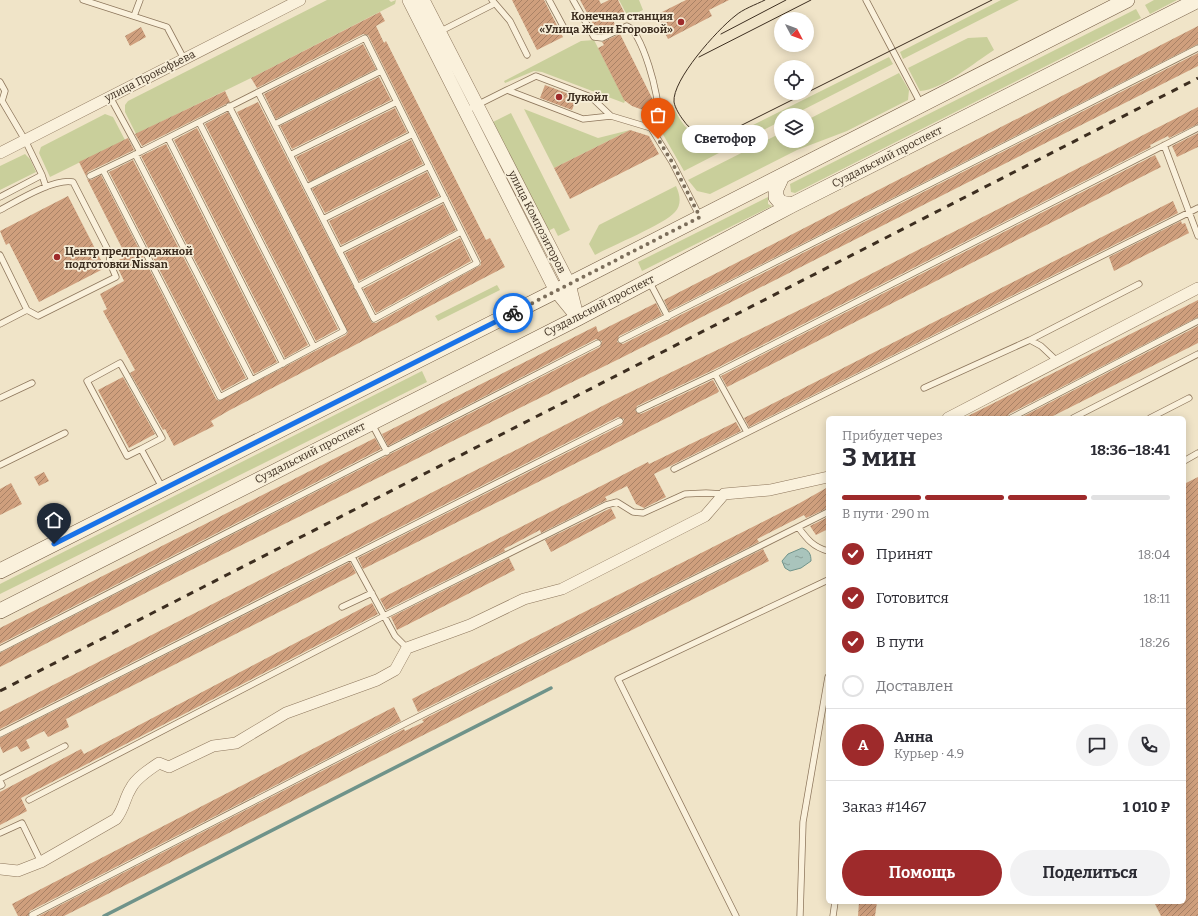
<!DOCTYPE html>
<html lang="ru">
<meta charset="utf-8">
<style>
body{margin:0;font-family:Bitter,serif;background:#f2f2f3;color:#2b2b33;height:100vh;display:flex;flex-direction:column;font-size:15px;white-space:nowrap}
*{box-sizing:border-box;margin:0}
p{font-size:13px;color:#7c7c81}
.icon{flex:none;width:22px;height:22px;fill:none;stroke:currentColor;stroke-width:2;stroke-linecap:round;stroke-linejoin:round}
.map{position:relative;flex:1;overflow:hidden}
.drawer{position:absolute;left:826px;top:416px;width:360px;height:488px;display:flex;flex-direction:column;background:#fff;border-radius:6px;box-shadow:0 2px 10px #0003}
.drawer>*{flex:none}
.needle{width:26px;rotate:131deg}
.buttons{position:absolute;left:774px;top:12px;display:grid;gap:8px}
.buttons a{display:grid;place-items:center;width:40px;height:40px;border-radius:50%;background:#fff;box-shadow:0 2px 10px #0003;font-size:20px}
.pin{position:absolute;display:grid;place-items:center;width:34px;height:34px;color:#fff;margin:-41px -17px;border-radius:50% 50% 50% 0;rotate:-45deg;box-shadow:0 0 4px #0007}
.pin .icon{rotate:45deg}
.courier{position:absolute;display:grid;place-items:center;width:40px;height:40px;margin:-20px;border:3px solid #1a73e8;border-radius:50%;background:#fff;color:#222;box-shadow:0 1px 5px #0007}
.bubble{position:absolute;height:28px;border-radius:14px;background:#fff;box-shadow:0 2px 10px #0003;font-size:13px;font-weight:700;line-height:28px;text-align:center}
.summary em{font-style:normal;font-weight:700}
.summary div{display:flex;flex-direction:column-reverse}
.summary{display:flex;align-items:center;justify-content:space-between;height:68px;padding:0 16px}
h1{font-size:26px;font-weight:700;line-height:30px}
.bar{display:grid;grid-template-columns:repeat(4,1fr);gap:6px 4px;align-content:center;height:48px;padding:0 16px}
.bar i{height:5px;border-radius:3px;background:#e1e1e2}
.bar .current{background:#9e2a2b}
.bar p{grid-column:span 4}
.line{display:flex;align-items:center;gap:10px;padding:0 16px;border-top:1px solid #e1e1e2}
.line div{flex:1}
.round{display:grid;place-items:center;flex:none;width:42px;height:42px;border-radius:21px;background:#f2f2f3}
ol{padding:0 16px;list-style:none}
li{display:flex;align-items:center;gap:12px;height:44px}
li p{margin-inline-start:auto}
li .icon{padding:4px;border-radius:50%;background:#9e2a2b;color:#fff;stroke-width:4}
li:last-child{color:#7c7c81}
li i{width:22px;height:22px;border:2px solid #e1e1e2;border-radius:50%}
.action{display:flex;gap:8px;margin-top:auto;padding:8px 16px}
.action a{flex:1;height:46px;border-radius:24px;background:#9e2a2b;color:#fff;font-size:16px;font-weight:700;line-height:46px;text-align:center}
.action a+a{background:#f2f2f3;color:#2b2b33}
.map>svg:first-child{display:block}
.grass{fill:#c9cf9b}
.water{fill:url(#water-ripples);stroke:#6f938a}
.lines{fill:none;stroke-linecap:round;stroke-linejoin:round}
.stream{stroke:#6f938a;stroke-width:3.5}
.building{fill:url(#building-hatch)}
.service-casing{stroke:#8d765c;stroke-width:7}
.minor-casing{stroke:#8d765c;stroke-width:12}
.tertiary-casing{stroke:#8d765c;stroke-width:14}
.secondary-casing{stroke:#6f573f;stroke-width:16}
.service{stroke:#faf1dc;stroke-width:5.5}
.minor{stroke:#faf1dc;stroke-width:11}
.tertiary{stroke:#faf1dc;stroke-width:13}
.secondary{stroke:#faf1dc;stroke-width:15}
.tram{stroke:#3d2e20;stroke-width:1}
.rail{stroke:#3d2e20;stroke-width:3;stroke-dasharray:7 7;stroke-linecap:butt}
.done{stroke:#7c6e5b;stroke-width:4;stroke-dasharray:0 7.2}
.route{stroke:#1a73e8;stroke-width:5}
.poi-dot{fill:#9e2a2b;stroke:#f7eed8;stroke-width:1.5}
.labels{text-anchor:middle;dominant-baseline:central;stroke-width:3.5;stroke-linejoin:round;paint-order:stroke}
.poi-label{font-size:11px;font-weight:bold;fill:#3d2e20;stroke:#f7eed8;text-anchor:start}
.street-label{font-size:11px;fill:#3d2e20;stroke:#f7eed8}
</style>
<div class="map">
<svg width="1198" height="916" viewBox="0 0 1198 916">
<defs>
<pattern id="water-ripples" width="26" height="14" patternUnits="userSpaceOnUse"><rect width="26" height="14" fill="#a9c4bc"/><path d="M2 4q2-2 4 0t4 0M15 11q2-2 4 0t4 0" fill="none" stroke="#8ba098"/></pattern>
<pattern id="building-hatch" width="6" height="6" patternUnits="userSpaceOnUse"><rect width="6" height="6" fill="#cf9f7d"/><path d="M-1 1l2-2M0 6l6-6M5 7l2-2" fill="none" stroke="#a98266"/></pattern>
</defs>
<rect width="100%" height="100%" fill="#f0e4c8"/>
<path class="grass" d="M327,0H389L391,2L396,0L395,4L251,78L136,134L125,112V105L128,101Z
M619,0H639L643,10L628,17Z
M1001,0H1019L903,59L900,52Z
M1154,0H1177L1150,14L1145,5Z
M1136,9L1141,18L795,193L791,192L790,184Z
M987,37L994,50C975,62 942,90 920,91L908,68L968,38Z
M594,40L625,101L624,103L542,72L534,71L505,83L504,81L581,41Z
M889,57L893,64L793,115H781V121L684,171L661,131L662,124L672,104C685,133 697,142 729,137Z
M899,73L909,90L908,100L847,131L797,150L710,194L697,191L688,180L781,133V141H807V120Z
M524,109L598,138L630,130L554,168Z
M511,113L570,230L558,236L554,228L546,232L491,123Z
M105,114L113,117L125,140L50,177L39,153L41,147Z
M25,154L30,159L36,172L0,190V166Z
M676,186C680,195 682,204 675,212C665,224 611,246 595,255L589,244L599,225Z
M768,197V204L772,206L642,271L638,262Z
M497,285L500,290L438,321L435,316Z
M422,371L427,382L0,594V584Z"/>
<path class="water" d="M802,548C809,550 811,554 811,561L801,568L790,571L785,568L782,561L788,554Z"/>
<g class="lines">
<path class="stream" d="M104,916L551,688"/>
</g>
<path class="building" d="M512,0H544L563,37L537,50Z
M580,0H599L601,4L609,0H618L625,14L613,20L616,27L601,34L598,33Z
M686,0H729L709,10L712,16L668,39L656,15Z
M380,12L385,21L376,26L384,43L386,41L486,240L490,238L505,267L230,410L211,421L214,426L174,446L165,429L163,430L130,373L135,370L103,311L107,309L100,294L124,281L115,262L126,256L87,179L91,180L101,175L216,399L219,401L346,335L348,332L237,112L258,102L372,323H376L481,265V261L368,35L363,34L257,88L251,78Z
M1198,26V44L669,311L664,300Z
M141,27L146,37L130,46L125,36Z
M620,34L653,100V104L643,110L632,106L624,100L598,48L604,45L602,42Z
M363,44L376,69L276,119L264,94Z
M1198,53V66L619,359L179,576L0,667V653L600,347L602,341L596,339L388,446L382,434L596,326L598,332L656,303L662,315L619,336L617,342L623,344Z
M379,77L391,100L292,149L280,126Z
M545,85L577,97L572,110L540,98Z
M225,91L230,102L142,146L135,134Z
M1198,107V124L1169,138L1168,136L1150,145L1151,147L713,370L637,406L635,411L641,414L713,380L719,391L717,393L363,569L358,558L622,425L624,419L618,417L0,729V712L616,399L820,300Z
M395,108L407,132L309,182L296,157Z
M228,112L338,329L316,341L205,124Z
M197,128L308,345L285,358L174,140Z
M630,130L649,136L659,154L570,199L554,168Z
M1198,133V147L1177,157L1172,146Z
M128,138L134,150L88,172L86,176L79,162Z
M411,140L423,164L325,213L312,189Z
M166,144L277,362L254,374L141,156Z
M1155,155L1161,167L727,387L721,376Z
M133,160L246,378L222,391L109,172Z
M427,172L439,196L341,245L329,221Z
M68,196L105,268L39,302L9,243L6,245L0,231Z
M1173,201L1178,213L749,427L744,418Z
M443,204L456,230L359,281L345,253Z
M1181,221L1182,224L1185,223L1189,233L1114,271L1109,257Z
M460,238L471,261L376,313L363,289Z
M1198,300V317L1009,414L1007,418H964Z
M1198,326V343L1049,418H1020Z
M123,377L155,434L129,448L98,390Z
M736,422L741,431L654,474L666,497L644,508L636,504L627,486L605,497L607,500L541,533L540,530L504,549L505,551L388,609L386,610L380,599L648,462L649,464Z
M375,438L381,449L0,644V628Z
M44,472L49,481L39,486L34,477Z
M1198,477V916H1161L1154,902H1184V484Z
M11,483L22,504L0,515V489Z
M828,487V508L806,518L804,515L757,539L759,542L418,712L412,699L798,504Z
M611,508L616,518L551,552L545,540Z
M828,517V529L816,535L810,526Z
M763,549L769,561L64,916H39L404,729L405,731L424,722L422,720Z
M509,558L515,570L397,630L391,617Z
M350,562L356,573L353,575L66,719L69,727L48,737L44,731L26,740L30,748L21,752L17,746L3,753L0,746V738Z
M372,603L378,614L21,798L27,811L0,825V792L81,749L84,754Z
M394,707L401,721L30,911L28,916H18L12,904Z
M859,902H877L875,916H858Z"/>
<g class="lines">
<g class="service-casing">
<path id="service" d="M83,0L167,27L184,59
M492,0L510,21L527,55
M549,0L563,26
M573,0L594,37L602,38L627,26C642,31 660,98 658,114C657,118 653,124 651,128
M866,0L921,104
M134,16L140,0
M439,32L494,4
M536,76L591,97L611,116L583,119L507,90Z
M0,82L5,91L2,101L25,140L42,175L46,187
M465,111L507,90
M611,116L651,128L672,162L700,217
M199,122L314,347
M275,124L381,71
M168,138L283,364
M1164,145L1198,236
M140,152L365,38L477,263L374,319L258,92
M135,154L252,380
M290,155L397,102
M103,170L220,397L344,331L229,106
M90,176L140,152L110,97
M307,187L413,134
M0,197L42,175
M0,210C17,201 54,178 73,182L109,252L110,263L116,277L38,316L27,310L0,255
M323,219L429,166
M339,251L445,198
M649,281L668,317
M357,287L461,232
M0,324L27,310
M621,340L1198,48
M1030,340L1139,284
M715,374L747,432
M924,388L1030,340L1041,346L1057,361
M0,398L32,383
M639,410L715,374L1198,128
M1011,418L1198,321
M1073,418L1198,354
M1150,418L1189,398
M372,424L387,452
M141,449L127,456L87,381L120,363L162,438L141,449L163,489
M1184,461L1198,453
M0,465L65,433
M674,469L1198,208
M798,527C807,539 813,547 828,551
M352,557L395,636L407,648
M342,607L372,593
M0,649L598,343
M0,734L620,421
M0,779L65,746
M0,781L2,785L0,786
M29,800L384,616L606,505L617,502L633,512L643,513L685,494L706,493L724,494
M0,833L22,823L41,862
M32,915L410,721L828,512
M736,916L618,679L828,580
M800,916L803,822L828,677
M833,916L835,902"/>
</g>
<g class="minor-casing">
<path id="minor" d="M0,153L300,0
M948,418L1198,288
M0,869L18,871L41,862L116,819C125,807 124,799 131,788C136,778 150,769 159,763L169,767L213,746L236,743L286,713L377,680L395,670L407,648L470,625L524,599L562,589L705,516L724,494L770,490L828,477"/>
</g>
<g class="tertiary-casing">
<path id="tertiary" d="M409,0L556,291L578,318
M423,0L569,284L576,312"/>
</g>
<g class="secondary-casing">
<path id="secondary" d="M782,176L776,189V197L781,203L792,205
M0,571L556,291L1127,0
M0,611L578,318L792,205L1198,0"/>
</g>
<use href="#service" class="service"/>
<use href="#minor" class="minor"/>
<use href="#tertiary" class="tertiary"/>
<use href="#secondary" class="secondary"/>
<path class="tram" d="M765,0C755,5 743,9 735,16C717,30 672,80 674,102C675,108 680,116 684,121C694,136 711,136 728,132L992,0
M721,34L786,0
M699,57L811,0"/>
<path class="rail" d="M0,691L1198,78"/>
</g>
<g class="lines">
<path class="done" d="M513,313L700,217L672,162L658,139"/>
<path class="route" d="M54,544L513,313"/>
</g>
<g class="poi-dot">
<circle cx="681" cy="22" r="4"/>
<circle cx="559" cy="97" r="4"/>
<circle cx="57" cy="257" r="4"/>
</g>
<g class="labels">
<g class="poi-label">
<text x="673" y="16" text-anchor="end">Конечная станция<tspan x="673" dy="13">«Улица Жени Егоровой»</tspan></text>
<text x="567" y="97">Лукойл</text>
<text x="65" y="251">Центр предпродажной<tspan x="65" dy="13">подготовки Nissan</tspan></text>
</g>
<g class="street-label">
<text transform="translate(150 76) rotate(-27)">улица Прокофьева</text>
<text transform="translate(887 157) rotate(-27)">Суздальский проспект</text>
<text transform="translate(537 222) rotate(63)">улица Композиторов</text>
<text transform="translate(599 306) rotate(-27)">Суздальский проспект</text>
<text transform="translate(310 453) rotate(-27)">Суздальский проспект</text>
</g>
</g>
</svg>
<div class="buttons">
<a><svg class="needle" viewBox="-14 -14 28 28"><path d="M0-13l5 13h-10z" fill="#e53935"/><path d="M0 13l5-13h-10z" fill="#7c7c81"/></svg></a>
<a><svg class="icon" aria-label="locate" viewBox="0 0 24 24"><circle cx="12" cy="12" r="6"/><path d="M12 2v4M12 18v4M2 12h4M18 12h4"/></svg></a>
<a><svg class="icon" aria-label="layers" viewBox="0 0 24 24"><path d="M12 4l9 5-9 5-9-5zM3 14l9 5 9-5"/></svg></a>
</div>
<div class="pin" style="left:658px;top:139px;background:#ea580c"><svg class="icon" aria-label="bag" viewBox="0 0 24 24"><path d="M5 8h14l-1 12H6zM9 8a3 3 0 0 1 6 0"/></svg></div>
<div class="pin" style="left:54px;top:544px;background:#1f2937"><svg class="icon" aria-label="home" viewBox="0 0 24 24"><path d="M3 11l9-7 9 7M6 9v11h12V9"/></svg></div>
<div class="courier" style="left:513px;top:313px"><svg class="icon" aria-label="bike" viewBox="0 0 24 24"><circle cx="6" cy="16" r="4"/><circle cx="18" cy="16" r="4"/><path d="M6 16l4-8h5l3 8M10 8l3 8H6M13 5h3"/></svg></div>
<div class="bubble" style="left:682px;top:125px;width:86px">Светофор</div>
<section class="drawer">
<div class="summary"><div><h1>3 мин</h1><p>Прибудет через</p></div><em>18:36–18:41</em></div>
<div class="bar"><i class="current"></i><i class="current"></i><i class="current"></i><i></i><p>В пути · 290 m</p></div>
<ol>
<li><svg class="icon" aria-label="check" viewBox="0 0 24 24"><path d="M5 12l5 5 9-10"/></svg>Принят<p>18:04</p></li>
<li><svg class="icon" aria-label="check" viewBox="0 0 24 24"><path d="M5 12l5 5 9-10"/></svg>Готовится<p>18:11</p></li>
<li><svg class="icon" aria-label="check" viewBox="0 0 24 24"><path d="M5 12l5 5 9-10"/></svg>В пути<p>18:26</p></li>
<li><i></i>Доставлен</li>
</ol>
<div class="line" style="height:72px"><b class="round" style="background:#9e2a2b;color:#fff">А</b><div><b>Анна</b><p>Курьер · 4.9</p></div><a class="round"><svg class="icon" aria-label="chat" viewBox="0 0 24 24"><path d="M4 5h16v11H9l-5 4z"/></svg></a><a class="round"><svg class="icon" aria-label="phone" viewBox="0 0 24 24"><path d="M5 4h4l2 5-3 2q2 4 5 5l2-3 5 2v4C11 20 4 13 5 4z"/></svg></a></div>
<div class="line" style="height:52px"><div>Заказ #1467</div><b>1 010 ₽</b></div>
<div class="action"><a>Помощь</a><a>Поделиться</a></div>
</section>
</div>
